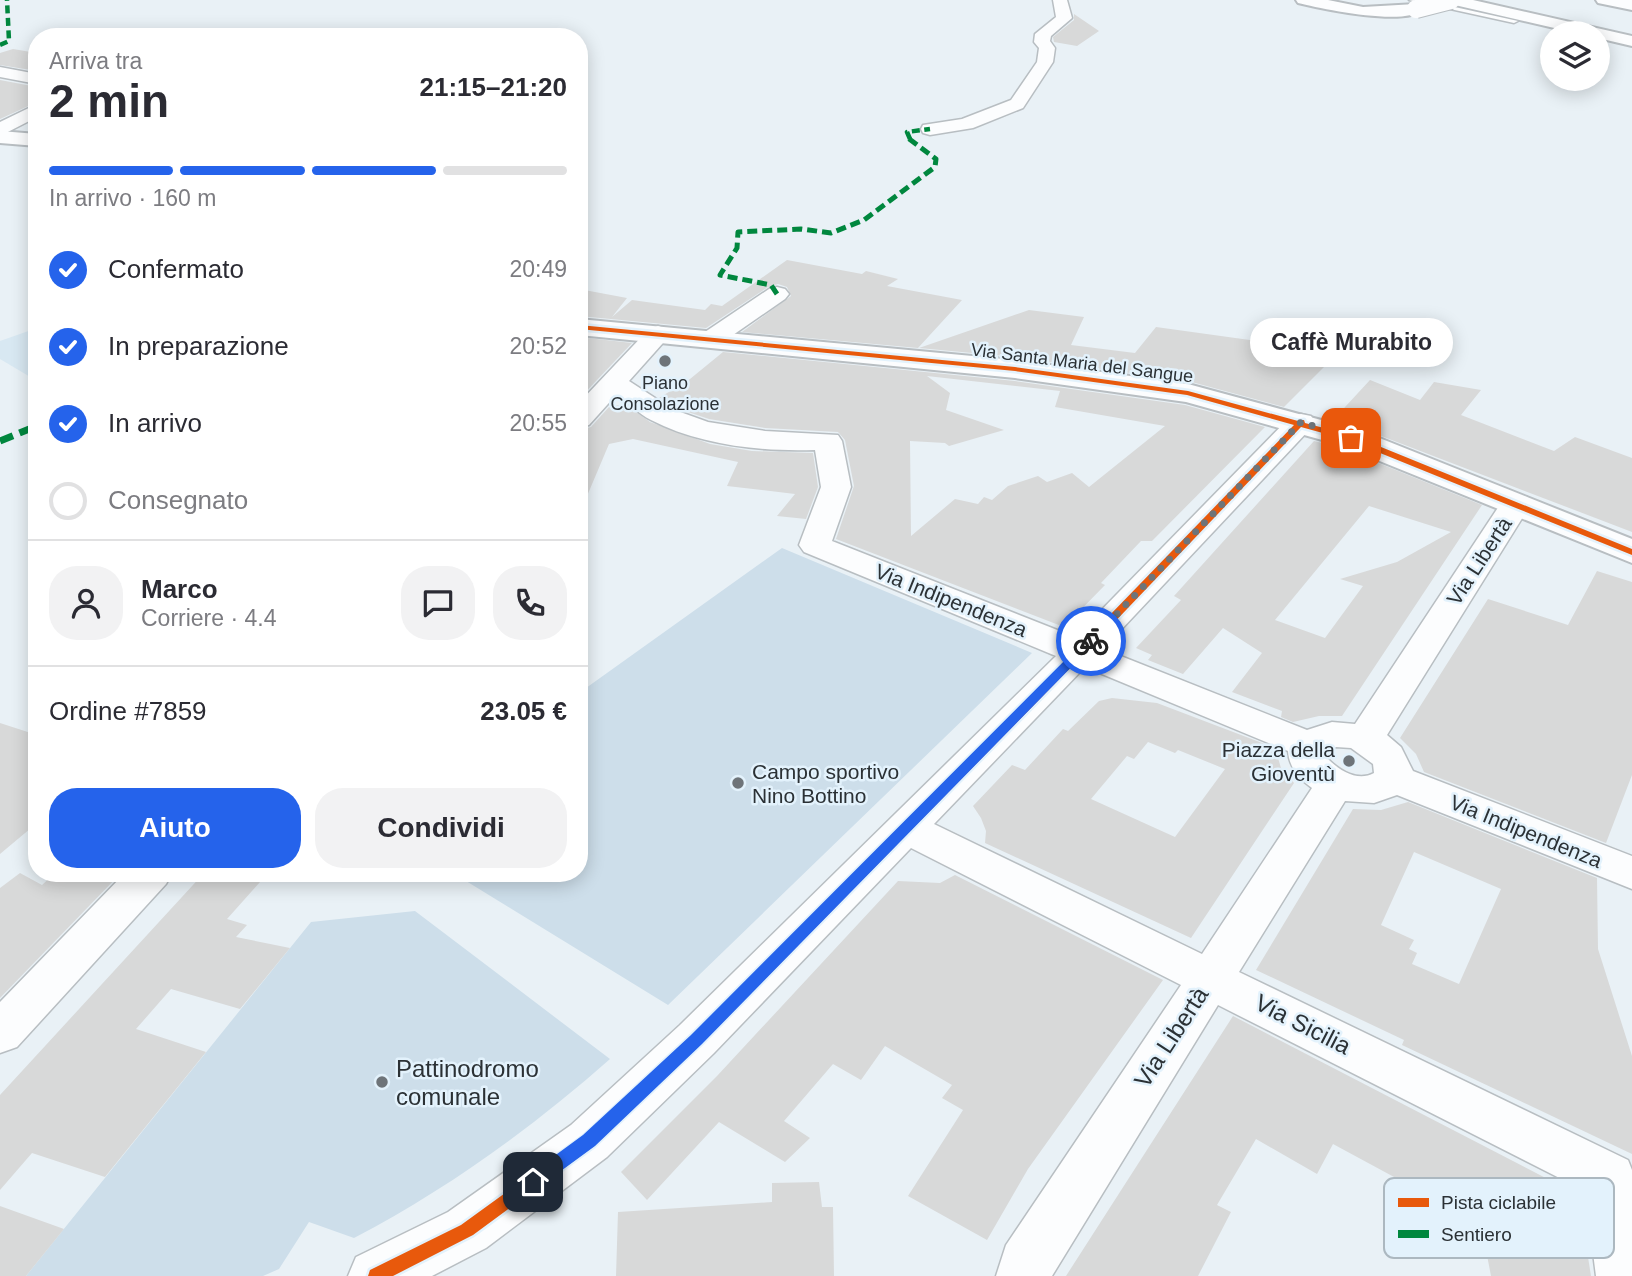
<!DOCTYPE html>
<html lang="it">
<meta charset="utf-8">
<style>
body{margin:0;font-family:Helvetica,sans-serif;background:#f2f2f3;color:#2b2b33;height:100vh;display:flex;flex-direction:column;font-size:26px;white-space:nowrap}
*{box-sizing:border-box;margin:0}
p{font-size:23px;color:#7c7c81}
.icon{flex:none;width:38px;height:38px;fill:none;stroke:currentColor;stroke-width:2;stroke-linecap:round;stroke-linejoin:round}
.map{position:relative;flex:1;overflow:hidden}
.sheet{position:absolute;left:28px;top:28px;width:560px;height:854px;display:flex;flex-direction:column;background:#fff;border-radius:28px;box-shadow:0 4px 18px #0003}
.sheet>*{flex:none}
.fabs{position:absolute;left:1540px;top:21px;display:grid;gap:14px}
.fabs a{display:grid;place-items:center;width:70px;height:70px;border-radius:50%;background:#fff;box-shadow:0 4px 18px #0003;font-size:35px}
.pin{position:absolute;display:grid;place-items:center;width:60px;height:60px;color:#fff;margin:-30px;border-radius:14px;box-shadow:0 4px 10px #0006}
.courier{position:absolute;display:grid;place-items:center;width:70px;height:70px;margin:-35px;border:5px solid #2563eb;border-radius:50%;background:#fff;color:#222;box-shadow:0 2px 9px #0007}
.bubble{position:absolute;height:49px;border-radius:24px;background:#fff;box-shadow:0 4px 18px #0003;font-size:23px;font-weight:600;line-height:49px;text-align:center}
.summary em{font-style:normal;font-weight:600}
.summary div{display:flex;flex-direction:column-reverse}
.summary{display:flex;align-items:center;justify-content:space-between;height:119px;padding:0 21px}
h1{font-size:46px;font-weight:600;line-height:52px}
.bar{display:grid;grid-template-columns:repeat(4,1fr);gap:10px 7px;align-content:center;height:84px;padding:0 21px}
.bar i{height:9px;border-radius:5px;background:#e1e1e2}
.bar .on{background:#2563eb}
.bar p{grid-column:span 4}
.line{display:flex;align-items:center;gap:18px;padding:0 21px;border-top:2px solid #e1e1e2}
.line div{flex:1}
.round{display:grid;place-items:center;flex:none;width:74px;height:74px;border-radius:28px;background:#f2f2f3}
ol{padding:0 21px;list-style:none}
li{display:flex;align-items:center;gap:21px;height:77px}
li p{margin-inline-start:auto}
li .icon{padding:7px;border-radius:50%;background:#2563eb;color:#fff;stroke-width:4}
li:last-child{color:#7c7c81}
li i{width:38px;height:38px;border:4px solid #e1e1e2;border-radius:50%}
.button{display:flex;gap:14px;margin-top:auto;padding:14px 21px}
.button a{flex:1;height:80px;border-radius:28px;background:#2563eb;color:#fff;font-size:28px;font-weight:600;line-height:80px;text-align:center}
.button a+a{background:#f2f2f3;color:#2b2b33}
.map>svg:first-child{display:block}
.built{fill:#d8e8f2}
.green{fill:#cddeea}
.building{fill:#d8d9d9;fill-rule:evenodd}
.lines{fill:none;stroke-linecap:round;stroke-linejoin:round}
.service-casing{stroke:#b8bec2;stroke-width:3}
.minor-casing{stroke:#b8bec2;stroke-width:3}
.tertiary-casing{stroke:#b8bec2;stroke-width:4}
.motorway-casing{stroke:#b8bec2;stroke-width:4}
.service{fill:#fcfdfe;fill-rule:evenodd}
.minor{fill:#fcfdfe;fill-rule:evenodd}
.tertiary{fill:#fcfdfe;fill-rule:evenodd}
.motorway{fill:#fcfdfe;fill-rule:evenodd}
.tertiary-bridge-casing{stroke:#b8bec2;stroke-width:20;stroke-linecap:butt}
.tertiary-bridge{stroke:#fcfdfe;stroke-width:18}
.quiet-far2{stroke:#00873e;stroke-width:4.5;stroke-dasharray:8 4.5;stroke-linecap:butt}
.quiet-far1{stroke:#00873e;stroke-width:5;stroke-dasharray:10 5;stroke-linecap:butt}
.quiet{stroke:#00873e;stroke-width:7;stroke-dasharray:14 7;stroke-linecap:butt}
.cycleway-casing{stroke:#e3f2fc;stroke-width:5}
.cycleway{fill:#e8590c;fill-rule:evenodd}
.route{fill:#2563eb}
.done{stroke:#6e7479;stroke-width:7;stroke-dasharray:0 12.6}
.poi-dot{fill:#6e7479;stroke:#e3f2fc;stroke-width:2.5}
.labels{text-anchor:middle;dominant-baseline:central;stroke-width:5;stroke-linejoin:round;paint-order:stroke}
.far-street-label{font-size:18px;fill:#2b3135;stroke:#e3f2fc}
.far-poi-label{font-size:18px;fill:#2b3135;stroke:#e3f2fc}
.street-label{font-size:21px;fill:#2b3135;stroke:#e3f2fc}
.poi-label{font-size:21px;fill:#2b3135;stroke:#e3f2fc;text-anchor:end}
.near-street-label{font-size:24px;fill:#2b3135;stroke:#e3f2fc}
.near-poi-label{font-size:24px;fill:#2b3135;stroke:#e3f2fc;text-anchor:start}
.key{fill:#e3f2fc;stroke:#acb8c0;stroke-width:2}
.key-label{font-size:19px;fill:#2b3135}
</style>
<div class="map">
<svg width="1632" height="1276" viewBox="0 0 1632 1276">
<rect width="100%" height="100%" fill="#e9f1f6"/>
<path class="built" d="M37,328V381L0,359V341Z"/>
<path class="green" d="M782,548L1032,653L668,1005L453,873H579V693Z
M415,911L610,1059C532,1128 446,1190 354,1238L309,1222L279,1269L263,1276H26L311,922Z"/>
<path class="building" d="M1074,14L1099,31L1077,46L1054,42L1053,37L1074,20Z
M13,49L37,53V71L0,65V53Z
M0,80L37,87V102L0,119Z
M787,260L862,274L866,271L898,279L887,286L962,300L918,348L742,332L791,296L787,287L778,284L768,287L706,328L579,316V289L627,298L612,317L632,300L705,310L711,304L722,306Z
M1029,310L1084,317L1071,345L1135,353L1156,327L1257,341L1262,335L1337,354L1284,407L1188,381L1015,357L919,348Z
M588,338L632,343L579,399V346Z
M723,352L1015,381L1185,405L1265,427L1152,541H1141L1101,583L1105,585L1064,627L836,539L854,486L845,440L838,432L765,428L709,419L673,407L659,398L690,379ZM927,376L1060,391L1055,407L1165,426L1089,487L1072,473L1047,482L1038,476L1008,486L992,500L984,497L978,504L955,499L911,536L910,441L945,443L949,446L1004,430L946,410L950,393Z
M1370,380L1420,400L1434,382L1481,390L1461,415L1554,451L1575,437L1632,458V532L1363,429L1333,420Z
M625,404L650,422L710,444L752,451L813,453L818,487L806,519L777,516L795,494L727,486L738,462L633,439L609,444L579,515V430L591,427L609,407Z
M1314,441L1339,447L1482,505L1342,716H1319L1293,722L1281,717L1282,711L1232,692L1262,653L1223,628L1183,674L1148,660L1152,655L1136,648L1181,600L1174,596ZM1369,506L1451,532L1397,562L1340,579L1363,586L1325,638L1275,620Z
M1597,571L1632,582V775L1606,843L1424,772L1416,754L1400,738L1488,599L1568,625Z
M1112,698L1157,703L1275,748L1281,768L1294,783L1191,938L985,843L986,831L981,818L973,806L1012,765L1025,770L1063,729L1068,731L1099,701ZM1148,742L1175,753L1178,750L1225,769L1175,837L1091,799L1127,756L1134,759Z
M0,723L37,735V823L0,854Z
M1408,802L1597,878L1598,949L1632,1056V1154L1402,1045L1404,1040L1256,970L1353,809L1381,810ZM1414,852L1501,889L1459,984L1412,964L1417,953L1409,949L1414,940L1381,925Z
M20,873L42,885L55,873H121L0,998V888Z
M204,873H268L227,919L247,925L236,937L290,948L240,1009L171,989L136,1029L206,1052L105,1177L32,1153L0,1190V1095Z
M955,875L1163,980L1028,1169L987,1240L908,1196L963,1110L942,1098L952,1085L885,1046L861,1080L833,1064L784,1121L810,1138L785,1162L719,1122L647,1200L621,1172L717,1076L898,881L940,883Z
M1233,1016L1563,1187L1580,1206L1591,1276H1491L1481,1224L1333,1144L1317,1174L1256,1139L1217,1205L1231,1212L1198,1276H1066Z
M819,1182L822,1207H833L834,1276H616L618,1212L772,1202V1183Z
M0,1206L64,1229L26,1276H0Z"/>
<g class="lines">
<g class="service-casing">
<path id="service" d="M1409,0H1423L1518,21L1514,23Z"/>
</g>
<g class="minor-casing">
<path id="minor" d="M1053,0H1067L1072,18L1051,36L1050,41L1055,48L1053,62L1023,108L973,128L930,135L923,133L921,129L923,125L962,119L1011,100L1037,62L1039,48L1034,42L1035,34L1056,17Z
M0,67L37,74V84L0,77Z
M37,104V117L0,136V122Z
M777,287L785,289L789,294L785,299L720,344L711,347L702,344L698,339L702,334L769,289Z
M658,326L667,329L671,334L629,381L672,409L708,422L765,431L838,435L842,441L851,487L832,541L1075,637L1291,416L1301,414L1311,416L1315,422L1311,428L1103,649L1307,730L1332,722L1355,724L1505,497L1516,495L1527,497L1531,504L1387,735L1401,747L1413,771L1632,856V889L1397,795L1374,803L1345,801L1239,972L1628,1160L1632,1170V1276H1596L1585,1191L1218,1005L1052,1276H996L1006,1245L1181,985L911,848L714,1053L607,1157L486,1248L432,1276H348L356,1257L448,1212L571,1125L680,1025L1056,656L804,552L799,545L821,487L815,450C762,452 699,445 651,420C638,414 629,402 616,395L589,425L579,427V403L649,329ZM1085,667L1288,751C1289,767 1299,779 1312,788L1202,954L934,824ZM1336,747L1351,748L1373,764L1374,773C1358,782 1340,771 1328,759L1327,752Z
M125,873H172L166,884L17,1047L0,1053V1002Z"/>
</g>
<g class="tertiary-casing">
<path id="tertiary" d="M1296,0H1328L1363,7L1416,4L1424,9C1406,27 1323,9 1298,3Z
M1596,0H1632V10L1598,3Z
M0,131L37,134V146L0,143Z
M579,319L1015,360L1188,384L1362,431L1632,539V563L1340,445L1186,402L1015,378L579,335Z"/>
</g>
<g class="motorway-casing">
<path id="motorway" d="M1444,0H1473L1632,36V46L1598,38V33H1576L1446,3Z"/>
</g>
<use href="#service" class="service"/>
<use href="#minor" class="minor"/>
<use href="#tertiary" class="tertiary"/>
<use href="#motorway" class="motorway"/>
<g class="tertiary-bridge-casing">
<path id="tertiary-bridge" d="M1416,9L1451,0"/>
</g>
<use href="#tertiary-bridge" class="tertiary-bridge"/>
<path class="quiet-far2" d="M0,45L9,41L7,0
M910,139L907,132L930,129"/>
<path class="quiet-far1" d="M777,294L771,285L720,275L737,248L738,232L801,229L831,233L864,220L935,167L936,159L908,138"/>
<path class="quiet" d="M0,441L37,426"/>
<g class="cycleway-casing">
<path id="cycleway" d="M579,325L1015,367L1188,391L1298,421L1304,420L1305,423L1354,436L1632,549V555L1348,440L1301,427L1084,654L702,1043L594,1146L473,1235L393,1276H368L370,1270L461,1225L584,1136L692,1035L1076,650L1294,425L1187,395L1015,371L579,329Z"/>
</g>
<use href="#cycleway" class="cycleway"/>
</g>
<path class="route" d="M1091,637L1095,638V643L702,1044L595,1146L539,1187L533,1189L527,1187L524,1182L527,1176L583,1135L691,1035L1087,638Z"/>
<g class="lines">
<path class="done" d="M1091,641L1301,422L1351,438"/>
</g>
<g class="poi-dot">
<circle cx="665" cy="361" r="7"/>
<circle cx="1349" cy="761" r="7"/>
<circle cx="738" cy="783" r="7"/>
<circle cx="382" cy="1082" r="7"/>
</g>
<g class="labels">
<g class="far-street-label">
<text transform="translate(1082 363) rotate(7)">Via Santa Maria del Sangue</text>
</g>
<g class="far-poi-label">
<text x="665" y="383">Piano<tspan x="665" dy="21">Consolazione</tspan></text>
</g>
<g class="street-label">
<text transform="translate(1479 561) rotate(-57)">Via Libertà</text>
<text transform="translate(951 600) rotate(22)">Via Indipendenza</text>
<text transform="translate(1526 831) rotate(22)">Via Indipendenza</text>
</g>
<g class="poi-label">
<text x="1335" y="749">Piazza della<tspan x="1335" dy="24">Gioventù</tspan></text>
<text x="752" y="771" text-anchor="start">Campo sportivo<tspan x="752" dy="24">Nino Bottino</tspan></text>
</g>
<g class="near-street-label">
<text transform="translate(1303 1024) rotate(27)">Via Sicilia</text>
<text transform="translate(1171 1037) rotate(-57)">Via Libertà</text>
</g>
<g class="near-poi-label">
<text x="396" y="1068">Pattinodromo<tspan x="396" dy="28">comunale</tspan></text>
</g>
</g>
<rect x="1384" y="1178" width="230" height="80" rx="10" class="key"/>
<rect x="1398" y="1198" width="31" height="9" fill="#e8590c"/>
<rect x="1398" y="1230" width="31" height="8" fill="#00873e"/>
<g class="key-label">
<text x="1441" y="1209">Pista ciclabile</text>
<text x="1441" y="1241">Sentiero</text>
</g>
</svg>
<div class="fabs">
<a><svg class="icon" aria-label="layers" viewBox="0 0 24 24"><path d="M12 4l9 5-9 5-9-5zM3 14l9 5 9-5"/></svg></a>
</div>
<div class="pin" style="left:1351px;top:438px;background:#ea580c"><svg class="icon" aria-label="bag" viewBox="0 0 24 24"><path d="M5 8h14l-1 12H6zM9 8a3 3 0 0 1 6 0"/></svg></div>
<div class="pin" style="left:533px;top:1182px;background:#1f2937"><svg class="icon" aria-label="home" viewBox="0 0 24 24"><path d="M3 11l9-7 9 7M6 9v11h12V9"/></svg></div>
<div class="courier" style="left:1091px;top:641px"><svg class="icon" aria-label="bike" viewBox="0 0 24 24"><circle cx="6" cy="16" r="4"/><circle cx="18" cy="16" r="4"/><path d="M6 16l4-8h5l3 8M10 8l3 8H6M13 5h3"/></svg></div>
<div class="bubble" style="left:1250px;top:318px;width:203px">Caffè Murabito</div>
<section class="sheet">
<div class="summary"><div><h1>2 min</h1><p>Arriva tra</p></div><em>21:15–21:20</em></div>
<div class="bar"><i class="on"></i><i class="on"></i><i class="on"></i><i></i><p>In arrivo · 160 m</p></div>
<ol>
<li><svg class="icon" aria-label="check" viewBox="0 0 24 24"><path d="M5 12l5 5 9-10"/></svg>Confermato<p>20:49</p></li>
<li><svg class="icon" aria-label="check" viewBox="0 0 24 24"><path d="M5 12l5 5 9-10"/></svg>In preparazione<p>20:52</p></li>
<li><svg class="icon" aria-label="check" viewBox="0 0 24 24"><path d="M5 12l5 5 9-10"/></svg>In arrivo<p>20:55</p></li>
<li><i></i>Consegnato</li>
</ol>
<div class="line" style="height:126px"><a class="round"><svg class="icon" aria-label="person" viewBox="0 0 24 24"><circle cx="12" cy="8" r="4"/><path d="M4 21q1-7 8-7t8 7"/></svg></a><div><b>Marco</b><p>Corriere · 4.4</p></div><a class="round"><svg class="icon" aria-label="chat" viewBox="0 0 24 24"><path d="M4 5h16v11H9l-5 4z"/></svg></a><a class="round"><svg class="icon" aria-label="phone" viewBox="0 0 24 24"><path d="M5 4h4l2 5-3 2q2 4 5 5l2-3 5 2v4C11 20 4 13 5 4z"/></svg></a></div>
<div class="line" style="height:91px"><div>Ordine #7859</div><b>23.05 €</b></div>
<div class="button"><a>Aiuto</a><a>Condividi</a></div>
</section>
</div>
